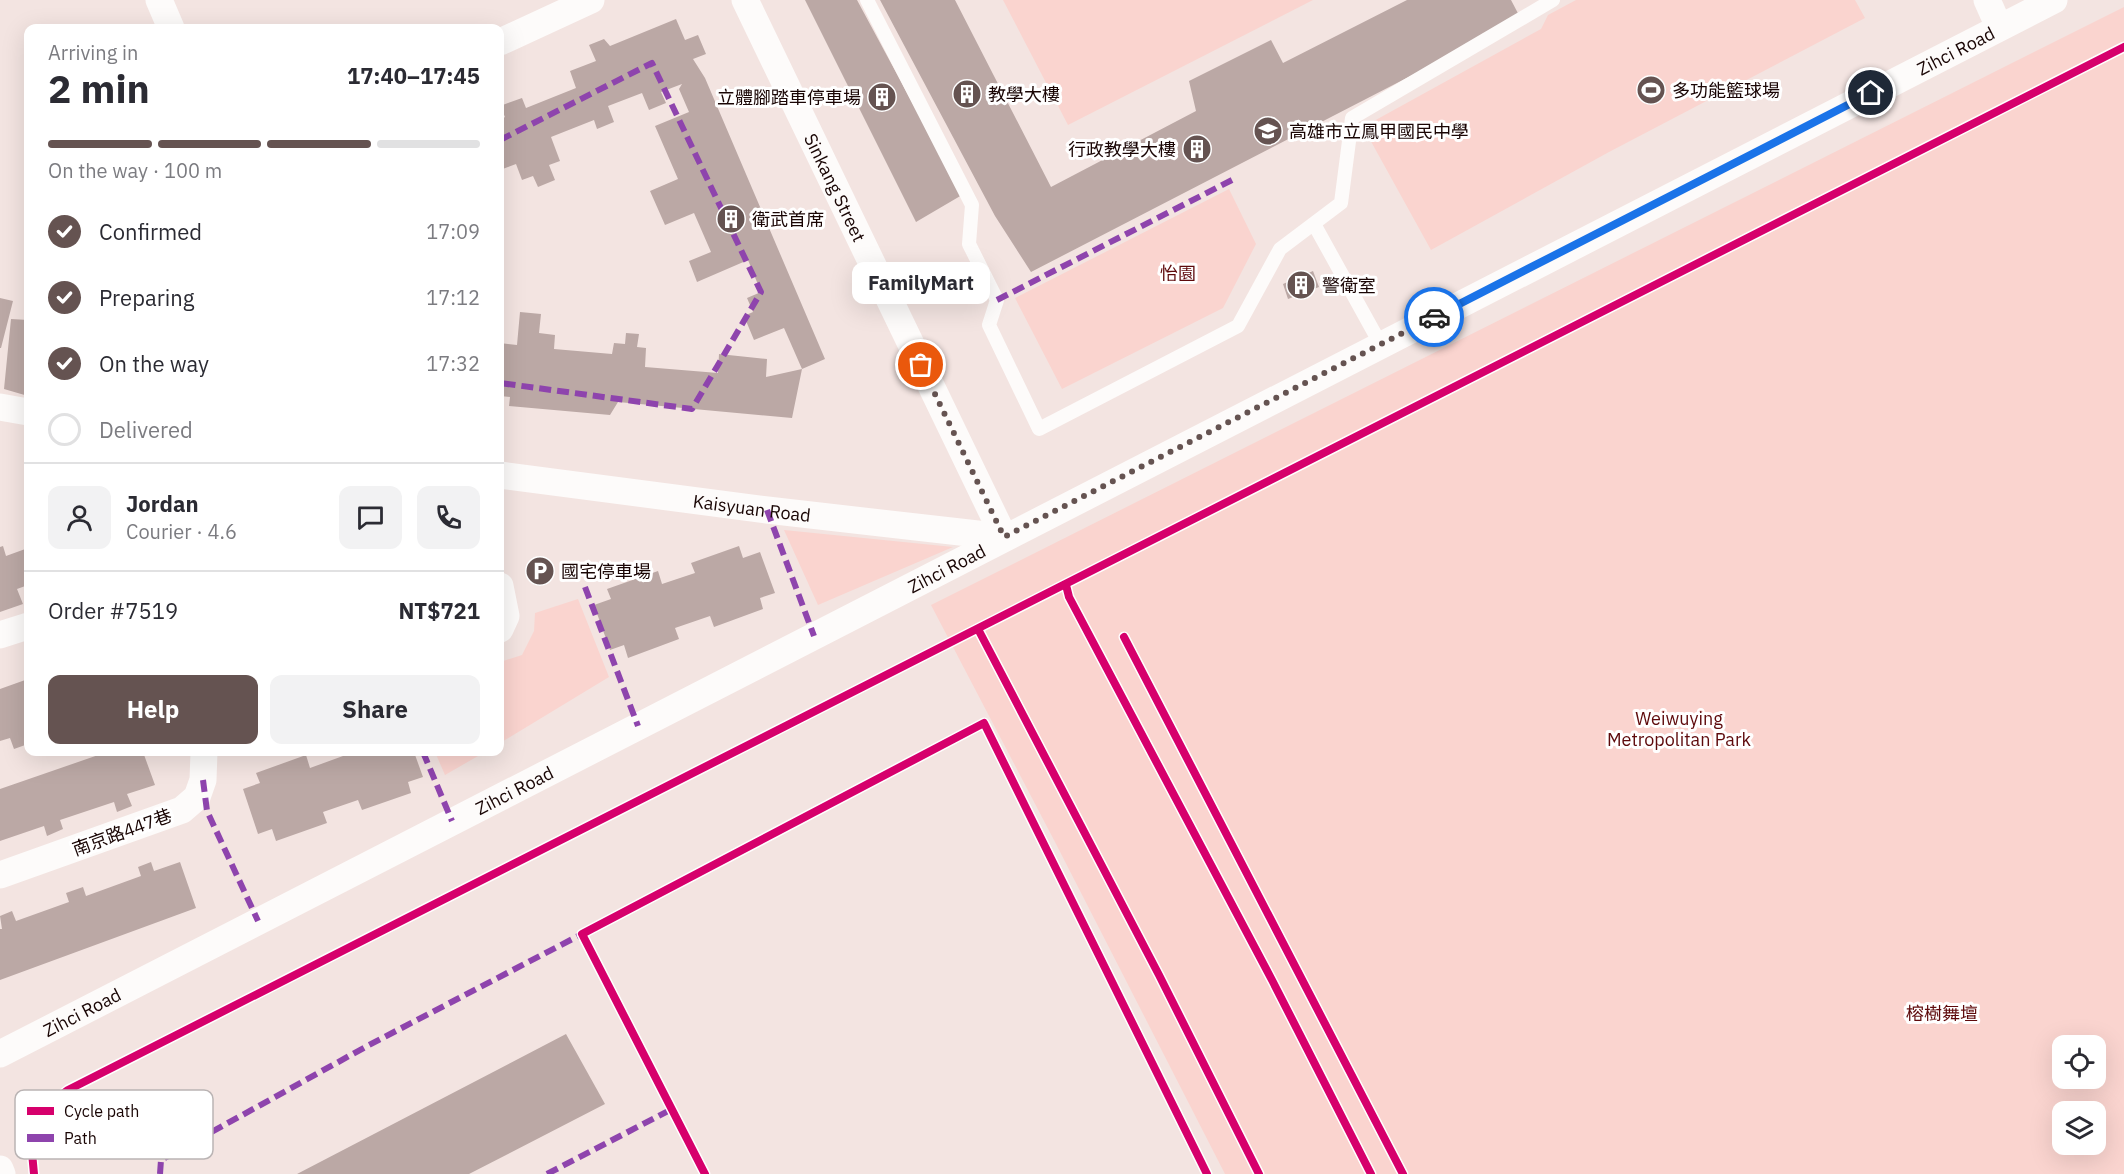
<!DOCTYPE html>
<meta charset="utf-8">
<style>
body{margin:0;font-family:"IBM Plex Sans","Noto Sans TC",sans-serif;background:#f2f2f3;color:#2b2b33;height:100vh;display:flex;flex-direction:column;font-size:22px;white-space:nowrap}
*{box-sizing:border-box;margin:0}
p{font-size:20px;color:#7c7c81}
.icon{flex:none;width:33px;height:33px;fill:none;stroke:currentColor;stroke-width:2;stroke-linecap:round;stroke-linejoin:round}
.map{position:relative;flex:1;overflow:hidden}
.drawer{position:absolute;left:24px;top:24px;width:480px;height:732px;display:flex;flex-direction:column;background:#fff;border-radius:12px;box-shadow:0 6px 24px #0002}
.drawer>*{flex:none}
.fabs{position:absolute;left:2052px;top:1035px;display:grid;gap:12px}
.fabs a{display:grid;place-items:center;width:54px;height:54px;border-radius:12px;background:#fff;box-shadow:0 6px 24px #0002;font-size:30px}
.pin{position:absolute;display:grid;place-items:center;width:51px;height:51px;color:#fff;margin:-26px;border:3px solid #fff;border-radius:50%;box-shadow:0 2px 6px #0007}
.courier{position:absolute;display:grid;place-items:center;width:60px;height:60px;margin:-30px;border:4px solid #1a73e8;border-radius:50%;background:#fff;color:#222;box-shadow:0 2px 8px #0007}
.bubble{position:absolute;height:42px;border-radius:12px;background:#fff;box-shadow:0 6px 24px #0002;font-size:20px;font-weight:700;line-height:42px;text-align:center}
.summary em{font-style:normal;font-weight:700}
.summary div{display:flex;flex-direction:column-reverse}
.summary{display:flex;align-items:center;justify-content:space-between;height:102px;padding:0 24px}
h1{font-size:39px;font-weight:700;line-height:45px}
.bar{display:grid;grid-template-columns:repeat(4,1fr);gap:9px 6px;align-content:center;height:72px;padding:0 24px}
.bar i{height:8px;border-radius:4px;background:#e1e1e2}
.bar .active{background:#655351}
.bar p{grid-column:span 4}
.line{display:flex;align-items:center;gap:15px;padding:0 24px;border-top:2px solid #e1e1e2}
.line div{flex:1}
.round{display:grid;place-items:center;flex:none;width:63px;height:63px;border-radius:12px;background:#f2f2f3}
ol{padding:0 24px;list-style:none}
li{display:flex;align-items:center;gap:18px;height:66px}
li p{margin-inline-start:auto}
li .icon{padding:6px;border-radius:50%;background:#655351;color:#fff;stroke-width:4}
li:last-child{color:#7c7c81}
li i{width:33px;height:33px;border:3px solid #e1e1e2;border-radius:50%}
.cta{display:flex;gap:12px;margin-top:auto;padding:12px 24px}
.cta a{flex:1;height:69px;border-radius:12px;background:#655351;color:#fff;font-size:24px;font-weight:700;line-height:69px;text-align:center}
.cta a+a{background:#f2f2f3;color:#2b2b33}
.map>svg:first-child{display:block}
.green{fill:#fad4cf;fill-rule:evenodd}
.building{fill:#bba8a5}
.lines{fill:none;stroke-linecap:round;stroke-linejoin:round}
.service{stroke:#fdfbfa;stroke-width:14}
.minor{stroke:#fdfbfa;stroke-width:27}
.quiet{stroke:#8e44ad;stroke-width:6;stroke-dasharray:12 6;stroke-linecap:butt}
.cycleway-casing{stroke:#fff;stroke-width:11}
.cycleway{stroke:#d6006c;stroke-width:8}
.done{stroke:#655351;stroke-width:6;stroke-dasharray:0 10.8}
.route{stroke:#1a73e8;stroke-width:8}
.labels{text-anchor:middle;dominant-baseline:central;stroke-width:6;stroke-linejoin:round;paint-order:stroke}
.street-label{font-size:18px;fill:#190504;stroke:#fff}
.poi-label{font-size:18px;fill:#190504;stroke:#fff;text-anchor:start}
.park-label{font-size:18px;fill:#5e0a0c;stroke:#fff}
.key{fill:#fff;stroke:#bab4b4;stroke-width:1.5}
.key-label{font-size:16px;fill:#190504}
</style>
<div class="map">
<svg width="2124" height="1174" viewBox="0 0 2124 1174">
<rect width="100%" height="100%" fill="#f3e4e1"/>
<path class="green" d="M1003,0H1313L1068,125Z
M1576,0H1855L1865,18L1609,152L1431,250L1363,127L1541,29L1548,15Z
M2124,7V1174H1225L1055,842L931,605ZM2062,1046H2096V1078H2062ZM2062,1112H2096V1144H2062Z
M1229,189L1256,244L1223,308L1062,389L1015,298Z
M784,530L953,547L818,605Z
M578,599L609,677L500,743V662L522,655L534,631L535,613Z
M435,752H485L445,775Z"/>
<path class="building" d="M805,0H857L962,195L916,222Z
M880,0H955L1051,187L1196,111L1189,81L1271,40L1283,63L1407,0H1511L1521,19L1031,272L995,216Z
M676,19L685,40L698,35L706,54L693,59L705,78L825,359L802,369L784,328L754,340L744,316L753,312L747,298L761,292L748,260L697,282L689,261L711,252L694,213L665,225L650,191L678,179L655,126L689,112L679,89L682,84L661,92L666,103L649,110L642,93L608,106L614,122L597,129L594,120L551,137L560,161L549,165L555,180L538,187L533,176L522,180L516,164L500,170V120L505,117L500,106L522,98L526,108L576,88L570,71L596,61L589,45L604,39L610,46Z
M1313,271L1319,287L1288,299L1283,284Z
M0,298L13,301L1,348H0Z
M520,312L541,314L539,333L555,335L554,349L612,354L614,343L625,344L626,333L639,334L637,347L646,348L645,367L718,373L719,354L767,359L766,377L802,369L792,418L618,402L610,415L509,406L510,397L500,396V343L517,345Z
M11,319L28,320V396L4,389Z
M3,546L6,556L28,548V585L17,589L23,604L0,612V547Z
M739,546L743,558L760,552L775,593L760,598L763,609L714,627L710,616L675,628L679,639L628,658L624,645L610,650L594,605L611,599L607,589L658,571L662,584L695,573L691,563Z
M28,679V744L14,749L10,738L0,741V689Z
M107,752H143L155,785L127,794L132,806L117,812L114,802L60,820L63,829L47,836L44,826L0,841V789Z
M341,752H414L423,777L408,782L411,793L362,810L358,800L323,812L327,823L276,841L272,829L258,834L243,789L260,783L256,773L306,755L310,768L343,756Z
M151,862L154,871L180,862L196,908L0,980V929H2L0,916L12,911L16,921L69,902L66,893L83,887L86,896L141,876L138,867Z
M566,1034L605,1104L469,1174H297Z"/>
<g class="lines">
<path class="service" d="M867,0L972,205L969,244L997,300L989,325L1039,429L1238,326L1280,249L1341,203L1352,118L1553,0
M1314,224L1381,345"/>
<g class="minor">
<path d="M159,0L171,28"/>
<path id="s1" d="M745,0L1004,537"/>
<path d="M1987,0L1999,27"/>
<path d="M500,42L591,0"/>
<path d="M0,407L28,412"/>
<path id="s2" d="M500,475L767,510L1004,537"/>
<path d="M500,586L506,616L500,629"/>
<path d="M0,635L28,626"/>
<path d="M0,875L182,810L197,797L203,780L204,752"/>
<path id="s3" d="M0,1054L2054,0"/>
<path d="M0,1169L2,1174"/>
</g>
<path class="quiet" d="M500,140L652,63L761,292L692,409L500,383
M997,300L1232,180
M767,510L814,636
M585,587L638,726
M423,752L452,821
M203,780L207,811L258,921
M160,1174L161,1160L369,1045L582,934
M547,1174L672,1109"/>
<g class="cycleway-casing">
<path id="cycleway" d="M1066,585L1069,597L1273,982L1371,1174
M978,629L1159,975L1259,1174
M1124,637L1403,1174
M34,1174L29,1120L68,1090L2124,47
M705,1174L582,934L984,723L1207,1174"/>
</g>
<use href="#cycleway" class="cycleway"/>
</g>
<g class="lines">
<path class="done" d="M921,365L1004,537L1434,317"/>
<path class="route" d="M1434,317L1871,93"/>
</g>
<defs>
<g id="stadium-disc" transform="scale(1.5)"><circle r="9.5" fill="#655351" stroke="#fff"/><path d="M0-5a6.5 5 0 1 0 0 10a6.5 5 0 1 0 0-10ZM-3.5-1.8h7v3.6h-7Z" fill="#fff"/></g>
<g id="building-disc" transform="scale(1.5)"><circle r="9.5" fill="#655351" stroke="#fff"/><path d="M-4-6H4V6H1V3H-1V6H-4ZM-2.5-4.3h1.7v1.8h-1.7ZM.8-4.3h1.7v1.8H.8ZM-2.5-1h1.7V.8h-1.7ZM.8-1h1.7V.8H.8Z" fill="#fff"/></g>
<g id="school-disc" transform="scale(1.5)"><circle r="9.5" fill="#655351" stroke="#fff"/><path d="M0-5L7-2L0 1L-7-2ZM-4 1L0 2.5L4 1V4Q0 6-4 4Z" fill="#fff"/></g>
<g id="parking-disc" transform="scale(1.5)"><circle r="9.5" fill="#655351" stroke="#fff"/><path d="M-3.5-5.5H1a3.5 3.5 0 0 1 0 7H-1V5.5H-3.5ZM-1-3.4V-.6H.8a1.4 1.4 0 0 0 0-2.8Z" fill="#fff"/></g>
</defs>
<g fill-rule="evenodd">
<use href="#stadium-disc" x="1651" y="90"/>
<use href="#building-disc" x="967" y="94"/>
<use href="#building-disc" x="882" y="97"/>
<use href="#school-disc" x="1268" y="131"/>
<use href="#building-disc" x="1197" y="149"/>
<use href="#building-disc" x="731" y="219"/>
<use href="#building-disc" x="1301" y="285"/>
<use href="#parking-disc" x="540" y="571"/>
</g>
<g class="labels">
<g class="street-label">
<text stroke="none"><textPath href="#s3" startOffset="2198">Zihci Road</textPath></text>
<text stroke="none"><textPath href="#s1" startOffset="208">Sinkang Street</textPath></text>
<text stroke="none"><textPath href="#s2" startOffset="254">Kaisyuan Road</textPath></text>
<text stroke="none"><textPath href="#s3" startOffset="1064">Zihci Road</textPath></text>
<text stroke="none"><textPath href="#s3" startOffset="578">Zihci Road</textPath></text>
<text transform="translate(122 832) rotate(-20)">南京路447巷</text>
<text stroke="none"><textPath href="#s3" startOffset="92">Zihci Road</textPath></text>
</g>
<g class="poi-label">
<text x="1672" y="90">多功能籃球場</text>
<text x="988" y="94">教學大樓</text>
<text x="861" y="97" text-anchor="end">立體腳踏車停車場</text>
<text x="1289" y="131">高雄市立鳳甲國民中學</text>
<text x="1176" y="149" text-anchor="end">行政教學大樓</text>
<text x="752" y="219">衛武首席</text>
<text x="1322" y="285">警衛室</text>
<text x="561" y="571">國宅停車場</text>
</g>
<g class="park-label">
<text x="1178" y="273">怡園</text>
<text x="1679" y="718">Weiwuying<tspan x="1679" dy="21">Metropolitan Park</tspan></text>
<text x="1942" y="1013">榕樹舞壇</text>
</g>
</g>
<rect x="15" y="1090" width="198" height="69" rx="9" class="key"/>
<rect x="27" y="1107" width="27" height="8" fill="#d6006c"/>
<rect x="27" y="1134" width="27" height="8" fill="#8e44ad"/>
<g class="key-label">
<text x="64" y="1117">Cycle path</text>
<text x="64" y="1144">Path</text>
</g>
</svg>
<div class="fabs">
<a><svg class="icon" aria-label="locate" viewBox="0 0 24 24"><circle cx="12" cy="12" r="6"/><path d="M12 2v4M12 18v4M2 12h4M18 12h4"/></svg></a>
<a><svg class="icon" aria-label="layers" viewBox="0 0 24 24"><path d="M12 4l9 5-9 5-9-5zM3 14l9 5 9-5"/></svg></a>
</div>
<div class="pin" style="left:921px;top:365px;background:#ea580c"><svg class="icon" aria-label="bag" viewBox="0 0 24 24"><path d="M5 8h14l-1 12H6zM9 8a3 3 0 0 1 6 0"/></svg></div>
<div class="pin" style="left:1871px;top:93px;background:#1f2937"><svg class="icon" aria-label="home" viewBox="0 0 24 24"><path d="M3 11l9-7 9 7M6 9v11h12V9"/></svg></div>
<div class="courier" style="left:1434px;top:317px"><svg class="icon" aria-label="car" viewBox="0 0 24 24"><path d="M5 17H2v-5l4-1 3-4h7l3 4 3 1v5h-3M9 17h6M6 11h13"/><circle cx="7" cy="17" r="2"/><circle cx="17" cy="17" r="2"/></svg></div>
<div class="bubble" style="left:852px;top:262px;width:138px">FamilyMart</div>
<section class="drawer">
<div class="summary"><div><h1>2 min</h1><p>Arriving in</p></div><em>17:40–17:45</em></div>
<div class="bar"><i class="active"></i><i class="active"></i><i class="active"></i><i></i><p>On the way · 100 m</p></div>
<ol>
<li><svg class="icon" aria-label="check" viewBox="0 0 24 24"><path d="M5 12l5 5 9-10"/></svg>Confirmed<p>17:09</p></li>
<li><svg class="icon" aria-label="check" viewBox="0 0 24 24"><path d="M5 12l5 5 9-10"/></svg>Preparing<p>17:12</p></li>
<li><svg class="icon" aria-label="check" viewBox="0 0 24 24"><path d="M5 12l5 5 9-10"/></svg>On the way<p>17:32</p></li>
<li><i></i>Delivered</li>
</ol>
<div class="line" style="height:108px"><a class="round"><svg class="icon" aria-label="person" viewBox="0 0 24 24"><circle cx="12" cy="8" r="4"/><path d="M4 21q1-7 8-7t8 7"/></svg></a><div><b>Jordan</b><p>Courier · 4.6</p></div><a class="round"><svg class="icon" aria-label="chat" viewBox="0 0 24 24"><path d="M4 5h16v11H9l-5 4z"/></svg></a><a class="round"><svg class="icon" aria-label="phone" viewBox="0 0 24 24"><path d="M5 4h4l2 5-3 2q2 4 5 5l2-3 5 2v4C11 20 4 13 5 4z"/></svg></a></div>
<div class="line" style="height:78px"><div>Order #7519</div><b>NT$721</b></div>
<div class="cta"><a>Help</a><a>Share</a></div>
</section>
</div>
